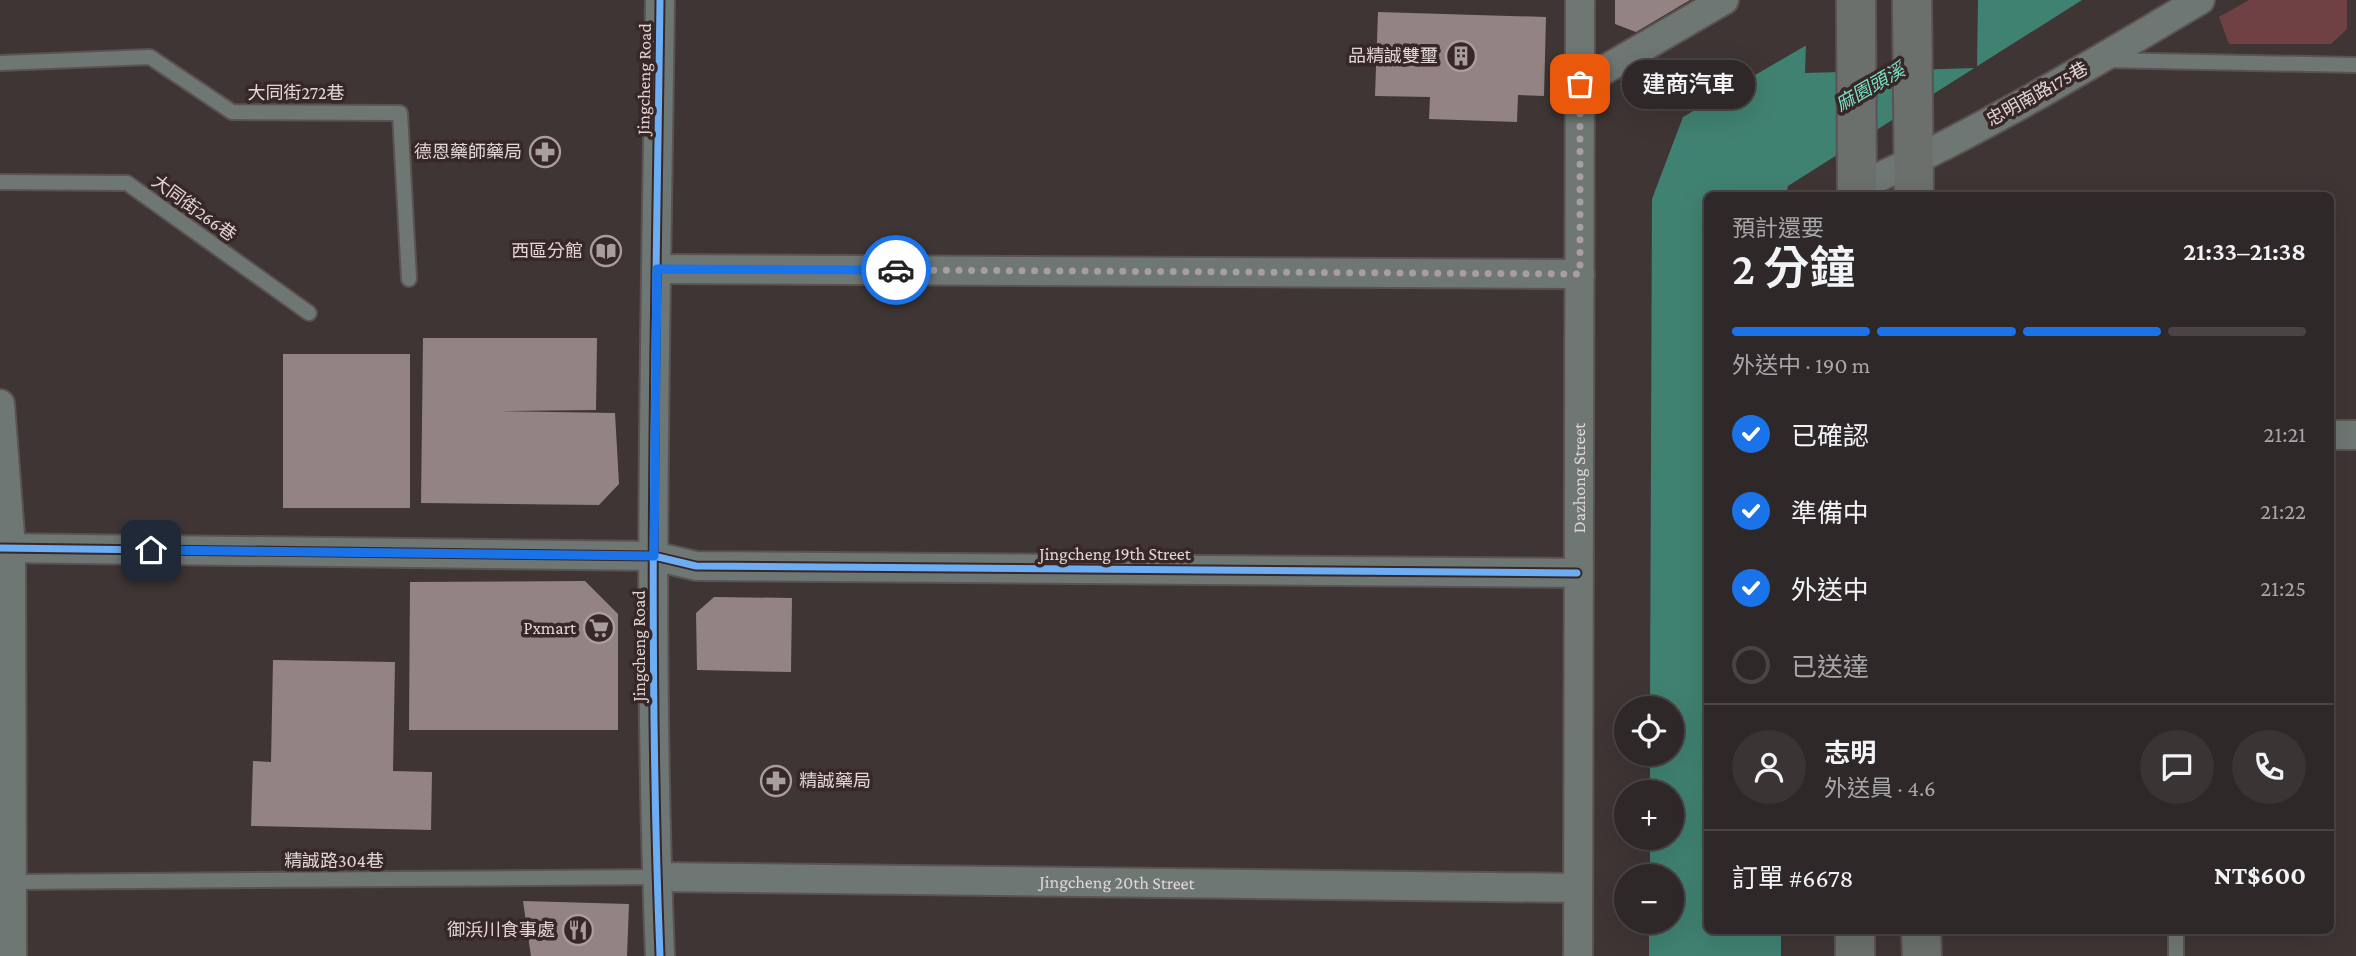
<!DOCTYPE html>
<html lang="zh-TW">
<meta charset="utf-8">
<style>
body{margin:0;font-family:"Crimson Pro","Noto Sans TC",serif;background:#3b3434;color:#f1f3f6;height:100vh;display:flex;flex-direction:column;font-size:26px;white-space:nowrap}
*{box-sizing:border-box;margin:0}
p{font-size:23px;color:#a7a6a8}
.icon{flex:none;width:38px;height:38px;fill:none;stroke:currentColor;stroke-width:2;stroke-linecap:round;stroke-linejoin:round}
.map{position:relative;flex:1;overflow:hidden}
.sheet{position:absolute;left:1704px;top:192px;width:630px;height:742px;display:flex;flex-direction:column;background:#2f2828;border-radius:10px;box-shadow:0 7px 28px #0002,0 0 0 2px #4a4445}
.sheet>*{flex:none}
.buttons{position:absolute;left:1614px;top:696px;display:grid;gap:14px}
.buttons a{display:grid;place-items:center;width:70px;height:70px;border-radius:50%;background:#2f2828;box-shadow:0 7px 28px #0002,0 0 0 2px #4a4445;font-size:35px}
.pin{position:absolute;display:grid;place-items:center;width:60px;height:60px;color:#fff;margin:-30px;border-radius:14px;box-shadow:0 4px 10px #0006}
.courier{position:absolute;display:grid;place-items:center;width:70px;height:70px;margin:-35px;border:5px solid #1a73e8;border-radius:50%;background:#fff;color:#222;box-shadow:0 2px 9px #0007}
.bubble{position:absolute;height:49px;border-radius:24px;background:#2f2828;box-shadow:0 7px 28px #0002,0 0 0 2px #4a4445;font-size:23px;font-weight:600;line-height:49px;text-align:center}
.head em{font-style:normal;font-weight:600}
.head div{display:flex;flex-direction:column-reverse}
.head{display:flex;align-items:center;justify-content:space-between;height:119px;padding:0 28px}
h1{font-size:46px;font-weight:600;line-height:52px}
.bar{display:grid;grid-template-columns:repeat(4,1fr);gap:10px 7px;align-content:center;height:84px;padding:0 28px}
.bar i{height:9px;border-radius:5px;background:#4a4445}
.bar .active{background:#1a73e8}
.bar p{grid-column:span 4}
.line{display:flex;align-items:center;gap:18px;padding:0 28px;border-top:2px solid #4a4445}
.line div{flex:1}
.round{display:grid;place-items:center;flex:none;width:74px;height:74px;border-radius:37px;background:#3b3434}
ol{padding:0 28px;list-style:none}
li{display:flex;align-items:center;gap:21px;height:77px}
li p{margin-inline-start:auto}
li .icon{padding:7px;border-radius:50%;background:#1a73e8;color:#fff;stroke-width:4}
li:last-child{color:#a7a6a8}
li i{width:38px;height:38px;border:4px solid #4a4445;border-radius:50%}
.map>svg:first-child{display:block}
.green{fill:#704144}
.water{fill:#408272}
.pier{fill:#3f3535}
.building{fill:#948383}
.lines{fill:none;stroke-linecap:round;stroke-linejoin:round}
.lane-casing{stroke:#5b5353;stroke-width:18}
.street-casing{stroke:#5b5353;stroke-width:32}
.secondary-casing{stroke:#5b5353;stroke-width:42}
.lane{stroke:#6f7774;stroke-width:14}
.street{stroke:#6f7774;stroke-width:28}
.secondary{stroke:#6b706c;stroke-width:38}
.cycleway-casing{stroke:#382727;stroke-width:11}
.cycleway{stroke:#6dadf4;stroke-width:7}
.done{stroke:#a89e9e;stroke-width:7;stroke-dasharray:0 12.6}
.route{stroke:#1a73e8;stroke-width:9}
.labels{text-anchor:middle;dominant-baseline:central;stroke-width:7;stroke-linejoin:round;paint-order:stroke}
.poi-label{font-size:18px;fill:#e1d6d6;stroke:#382727;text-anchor:end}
.street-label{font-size:18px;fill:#e1d6d6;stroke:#382727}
.water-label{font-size:19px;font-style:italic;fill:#75e3c7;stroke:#382727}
</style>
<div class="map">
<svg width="2356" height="956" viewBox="0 0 2356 956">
<rect width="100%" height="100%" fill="#3f3535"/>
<path class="green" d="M2249,0H2347V29L2331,44H2229L2219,17Z"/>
<path class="water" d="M1884,0H2082L1788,186L1786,196H1708V931H1781V956H1649V922H1671V877H1650V838H1671V793H1650V754H1671V709H1650L1652,199L1683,117Z"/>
<path class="pier" d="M1877,0H1978L1977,68L1805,73L1806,41Z"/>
<path class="building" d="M1615,0H1690L1636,32L1615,24Z
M1378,12L1546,17L1544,96L1518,95L1517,122L1429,119L1430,97L1375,96Z
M423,338H597L596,410L500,411L615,413L619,484L599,505L421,503Z
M283,354H410V508H283Z
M585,581L618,614V730H409L410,582Z
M714,597L792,598L791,672L697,670L696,613Z
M273,660L395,662L393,771L432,772L431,830L251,826L253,761L271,762Z
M523,901L629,904L627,956H531Z"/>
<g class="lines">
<g class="lane-casing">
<path id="lane" d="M2105,60L2356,65
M0,63L150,57L232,112L400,113L409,279
M0,182L127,183L309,313
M12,882L657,877
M2176,956V931"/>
</g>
<g class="street-casing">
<g id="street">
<path d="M1580,84L1724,0"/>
<path d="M1857,187C1976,135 2088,66 2200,0"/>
<path d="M657,269L1580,274"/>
<path d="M0,404L11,548L12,956"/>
<path d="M2331,435H2356"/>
<path d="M0,548L654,556L696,566L1577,573"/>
<path id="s1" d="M657,877L1578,888"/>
<path d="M660,956C647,638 656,318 660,0"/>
<path id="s2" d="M1578,956L1580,0"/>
</g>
</g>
<g class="secondary-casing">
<path id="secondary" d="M1856,0L1857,196
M1912,0L1914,196
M1921,931L1922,956
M1855,956V931"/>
</g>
<use href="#lane" class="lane"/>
<use href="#street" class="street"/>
<use href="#secondary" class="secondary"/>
<g class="cycleway-casing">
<path id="cycleway" d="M0,548L654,556L696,566L1577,573
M660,956C647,638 656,318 660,0"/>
</g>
<use href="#cycleway" class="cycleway"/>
</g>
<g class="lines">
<path class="done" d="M896,270L1580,274V84"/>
<path class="route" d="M151,550L654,556L657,269L896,270"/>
</g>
<defs>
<g id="building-ring" transform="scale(1.575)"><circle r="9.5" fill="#382727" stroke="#a89e9e" stroke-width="1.5"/><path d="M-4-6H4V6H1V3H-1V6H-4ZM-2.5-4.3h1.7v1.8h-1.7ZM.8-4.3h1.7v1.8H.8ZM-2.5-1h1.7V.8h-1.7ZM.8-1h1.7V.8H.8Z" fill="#a89e9e"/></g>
<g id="pharmacy-ring" transform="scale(1.575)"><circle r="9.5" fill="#382727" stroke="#a89e9e" stroke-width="1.5"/><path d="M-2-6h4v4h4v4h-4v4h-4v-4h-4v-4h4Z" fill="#a89e9e"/></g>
<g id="library-ring" transform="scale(1.575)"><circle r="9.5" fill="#382727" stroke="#a89e9e" stroke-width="1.5"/><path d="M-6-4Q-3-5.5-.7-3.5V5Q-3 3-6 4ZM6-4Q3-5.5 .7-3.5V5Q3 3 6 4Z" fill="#a89e9e"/></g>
<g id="supermarket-ring" transform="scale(1.575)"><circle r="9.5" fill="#382727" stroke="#a89e9e" stroke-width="1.5"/><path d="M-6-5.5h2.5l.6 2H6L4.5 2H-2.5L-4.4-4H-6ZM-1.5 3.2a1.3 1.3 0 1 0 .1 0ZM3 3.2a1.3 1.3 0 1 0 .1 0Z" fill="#a89e9e"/></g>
<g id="restaurant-ring" transform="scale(1.575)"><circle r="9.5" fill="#382727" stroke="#a89e9e" stroke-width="1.5"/><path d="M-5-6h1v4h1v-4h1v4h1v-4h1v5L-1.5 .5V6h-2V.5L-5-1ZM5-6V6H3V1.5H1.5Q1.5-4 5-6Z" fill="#a89e9e"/></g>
</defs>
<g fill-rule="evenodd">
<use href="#building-ring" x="1461" y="56"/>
<use href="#pharmacy-ring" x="545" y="152"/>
<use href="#library-ring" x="606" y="251"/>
<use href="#supermarket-ring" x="599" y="628"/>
<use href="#pharmacy-ring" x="776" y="781"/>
<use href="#restaurant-ring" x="578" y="930"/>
</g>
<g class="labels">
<g class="poi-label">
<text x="1438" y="56">品精誠雙璽</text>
<text x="522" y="152">德恩藥師藥局</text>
<text x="583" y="251">西區分館</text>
<text x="576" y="628">Pxmart</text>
<text x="799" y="781" text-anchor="start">精誠藥局</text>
<text x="555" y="930">御浜川食事處</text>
</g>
<g class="street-label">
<text transform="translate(644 79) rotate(-89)">Jingcheng Road</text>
<text x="296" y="93">大同街272巷</text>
<text transform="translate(2037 94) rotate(-29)">忠明南路175巷</text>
<text transform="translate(194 208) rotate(36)">大同街266巷</text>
<text stroke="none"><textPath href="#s2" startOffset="478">Dazhong Street</textPath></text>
<text x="1115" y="554">Jingcheng 19th Street</text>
<text transform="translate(639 646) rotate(-90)">Jingcheng Road</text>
<text x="334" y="861">精誠路304巷</text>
<text stroke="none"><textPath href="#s1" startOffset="460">Jingcheng 20th Street</textPath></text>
</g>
<g class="water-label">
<text transform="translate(1870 87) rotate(-30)">麻園頭溪</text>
</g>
</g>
</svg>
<div class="buttons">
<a><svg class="icon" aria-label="locate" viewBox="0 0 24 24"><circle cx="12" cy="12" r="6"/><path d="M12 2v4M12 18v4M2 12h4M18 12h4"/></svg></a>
<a>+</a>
<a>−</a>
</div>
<div class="pin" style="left:1580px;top:84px;background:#ea580c"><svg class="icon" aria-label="bag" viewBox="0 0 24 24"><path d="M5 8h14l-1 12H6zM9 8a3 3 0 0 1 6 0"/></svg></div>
<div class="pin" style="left:151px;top:550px;background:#1f2937"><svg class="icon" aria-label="home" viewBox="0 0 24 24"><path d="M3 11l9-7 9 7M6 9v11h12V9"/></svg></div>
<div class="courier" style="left:896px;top:270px"><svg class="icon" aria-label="car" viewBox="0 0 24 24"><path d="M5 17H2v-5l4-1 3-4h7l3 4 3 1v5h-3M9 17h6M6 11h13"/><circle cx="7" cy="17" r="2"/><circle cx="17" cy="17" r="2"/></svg></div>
<div class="bubble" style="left:1622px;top:60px;width:133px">建商汽車</div>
<section class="sheet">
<div class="head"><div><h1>2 分鐘</h1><p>預計還要</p></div><em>21:33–21:38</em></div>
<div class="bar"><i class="active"></i><i class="active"></i><i class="active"></i><i></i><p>外送中 · 190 m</p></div>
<ol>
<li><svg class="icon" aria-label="check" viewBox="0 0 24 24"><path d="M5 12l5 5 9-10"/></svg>已確認<p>21:21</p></li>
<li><svg class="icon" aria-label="check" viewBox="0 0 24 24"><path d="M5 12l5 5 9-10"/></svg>準備中<p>21:22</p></li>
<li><svg class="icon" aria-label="check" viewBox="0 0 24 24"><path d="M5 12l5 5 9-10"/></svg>外送中<p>21:25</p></li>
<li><i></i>已送達</li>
</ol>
<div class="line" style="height:126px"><a class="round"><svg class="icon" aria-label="person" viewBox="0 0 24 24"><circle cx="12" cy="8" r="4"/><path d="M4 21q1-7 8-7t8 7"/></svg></a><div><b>志明</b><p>外送員 · 4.6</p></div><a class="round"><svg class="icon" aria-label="chat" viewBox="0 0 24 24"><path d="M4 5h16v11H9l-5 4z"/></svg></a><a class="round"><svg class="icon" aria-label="phone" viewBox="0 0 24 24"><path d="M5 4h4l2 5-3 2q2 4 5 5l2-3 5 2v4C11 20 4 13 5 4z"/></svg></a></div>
<div class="line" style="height:91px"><div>訂單 #6678</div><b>NT$600</b></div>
</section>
</div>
